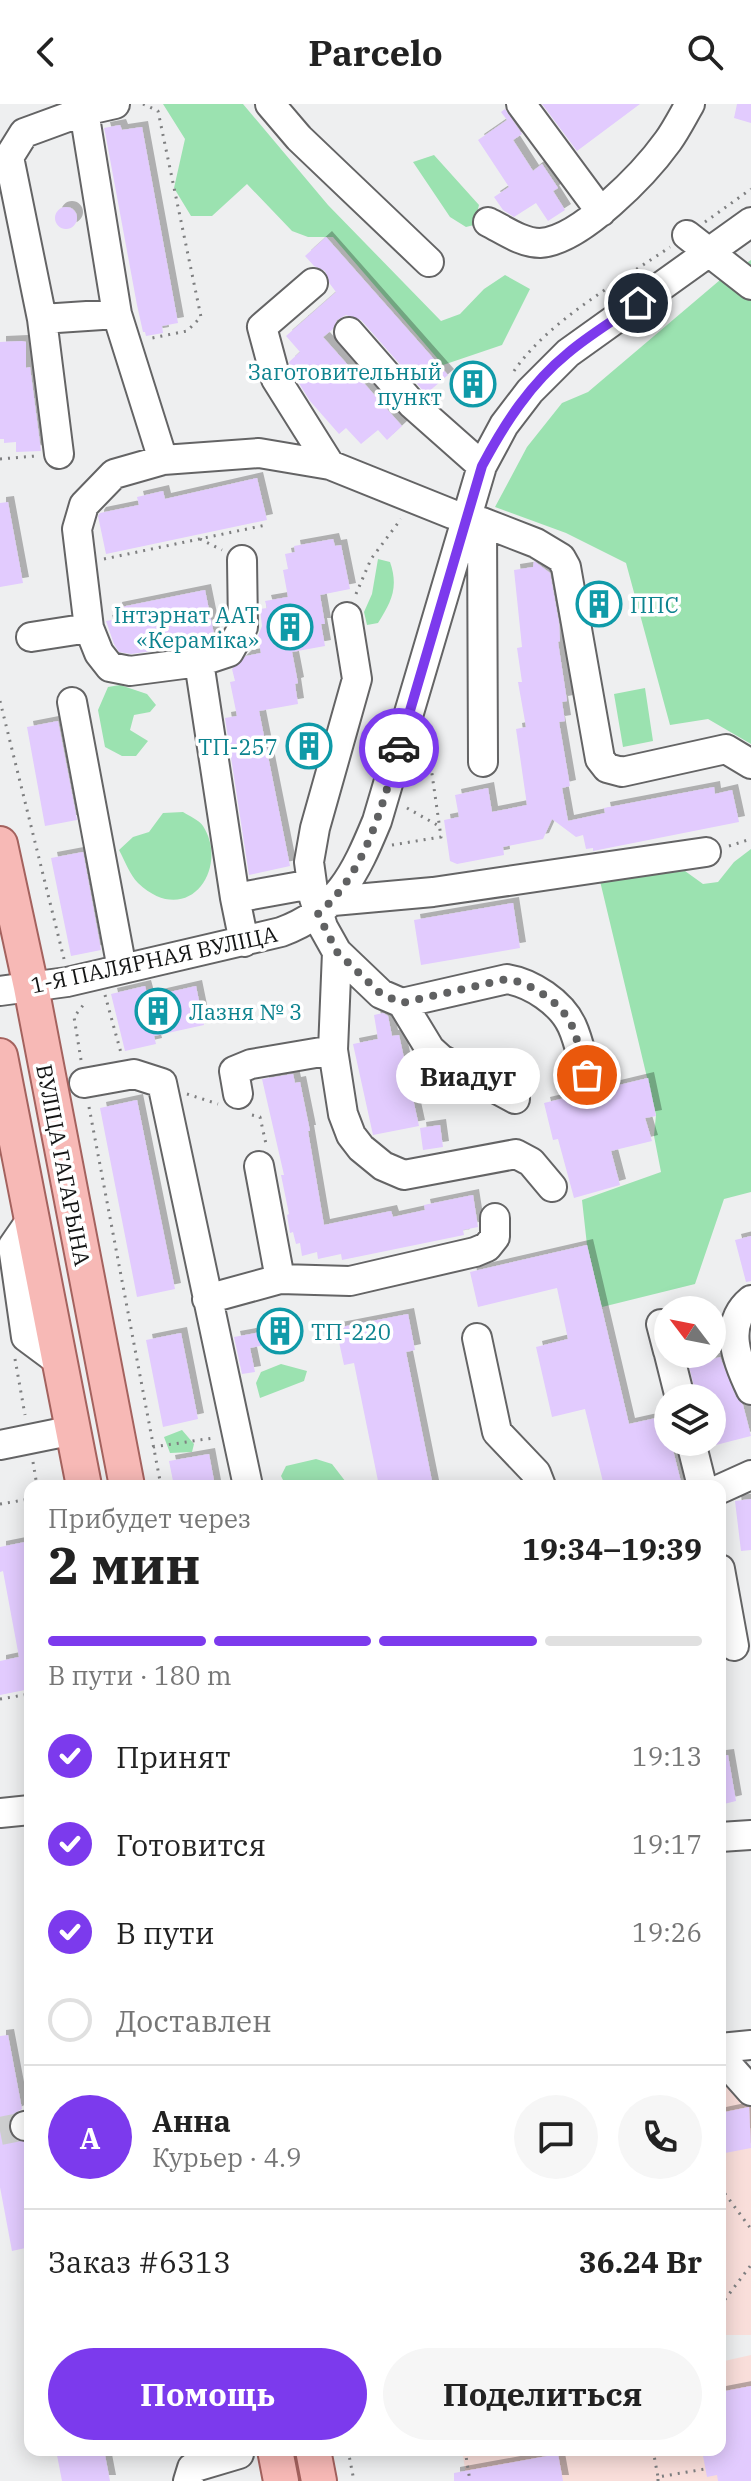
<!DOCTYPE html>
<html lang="ru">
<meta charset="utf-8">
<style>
body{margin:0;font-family:"IBM Plex Serif",serif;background:#f6f6f6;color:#222;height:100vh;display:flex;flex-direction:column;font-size:30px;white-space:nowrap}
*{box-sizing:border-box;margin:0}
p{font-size:26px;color:#767676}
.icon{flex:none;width:44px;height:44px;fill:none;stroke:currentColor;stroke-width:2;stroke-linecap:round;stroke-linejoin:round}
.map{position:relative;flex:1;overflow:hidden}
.panel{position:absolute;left:24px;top:1376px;width:702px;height:976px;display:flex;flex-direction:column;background:#fff;border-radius:16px;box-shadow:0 4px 20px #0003}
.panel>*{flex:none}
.needle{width:52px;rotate:302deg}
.tools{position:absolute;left:654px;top:1192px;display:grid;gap:16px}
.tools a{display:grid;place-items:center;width:72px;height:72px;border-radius:50%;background:#fff;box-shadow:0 4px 20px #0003;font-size:40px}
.pin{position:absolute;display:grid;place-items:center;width:68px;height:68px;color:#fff;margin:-34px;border:4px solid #fff;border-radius:50%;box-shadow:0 2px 8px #0007}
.courier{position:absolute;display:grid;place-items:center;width:80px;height:80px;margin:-40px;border:6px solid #7c3aed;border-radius:50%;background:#fff;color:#222;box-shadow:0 2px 10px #0007}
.bubble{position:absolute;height:56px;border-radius:28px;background:#fff;box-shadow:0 4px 20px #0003;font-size:26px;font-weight:700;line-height:56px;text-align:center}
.overview em{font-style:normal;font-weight:700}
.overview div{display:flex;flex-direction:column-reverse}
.overview{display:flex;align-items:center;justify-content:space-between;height:136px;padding:0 24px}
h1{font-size:52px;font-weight:700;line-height:60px}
.bar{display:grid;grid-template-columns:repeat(4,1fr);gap:12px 8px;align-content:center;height:96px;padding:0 24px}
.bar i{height:10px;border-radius:6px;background:#e0e0e0}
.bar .on{background:#7c3aed}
.bar p{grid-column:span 4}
.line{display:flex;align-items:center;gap:20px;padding:0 24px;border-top:2px solid #e0e0e0}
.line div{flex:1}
.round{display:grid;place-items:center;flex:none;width:84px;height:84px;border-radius:42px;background:#f6f6f6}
ol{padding:0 24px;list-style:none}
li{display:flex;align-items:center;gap:24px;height:88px}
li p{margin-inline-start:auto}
li .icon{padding:8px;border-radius:50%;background:#7c3aed;color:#fff;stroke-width:4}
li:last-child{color:#767676}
li i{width:44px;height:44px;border:4px solid #e0e0e0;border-radius:50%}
.primary-button{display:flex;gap:16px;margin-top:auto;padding:16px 24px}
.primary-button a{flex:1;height:92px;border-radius:48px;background:#7c3aed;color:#fff;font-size:32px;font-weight:700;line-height:92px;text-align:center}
.primary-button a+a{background:#f6f6f6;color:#222}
header{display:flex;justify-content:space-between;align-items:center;height:104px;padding:0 24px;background:#fff;font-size:36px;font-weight:700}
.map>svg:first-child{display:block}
.education{fill:#f9deda}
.green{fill:#9be2b0}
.building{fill:#e2cbfe;filter:url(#shadow)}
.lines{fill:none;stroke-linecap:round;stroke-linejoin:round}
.minor-tunnel{stroke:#cdcecf;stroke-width:28;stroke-dasharray:28 14;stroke-linecap:butt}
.minor-casing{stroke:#646465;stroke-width:32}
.major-casing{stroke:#a4625e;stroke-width:38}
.path{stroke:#7e7f80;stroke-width:3;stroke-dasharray:2 6;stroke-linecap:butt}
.minor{stroke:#fff;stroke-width:28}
.major{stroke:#f7b9b6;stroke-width:34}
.done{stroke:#606162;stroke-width:8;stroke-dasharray:0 14.4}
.route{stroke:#7c3aed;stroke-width:10}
.labels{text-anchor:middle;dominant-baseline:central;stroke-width:7;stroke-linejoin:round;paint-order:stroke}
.culture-label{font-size:22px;fill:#0d838f;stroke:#fff;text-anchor:end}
.street-label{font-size:22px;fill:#141515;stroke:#fff}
</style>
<header><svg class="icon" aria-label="back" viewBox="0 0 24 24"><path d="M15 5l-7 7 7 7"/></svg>Parcelo<svg class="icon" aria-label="search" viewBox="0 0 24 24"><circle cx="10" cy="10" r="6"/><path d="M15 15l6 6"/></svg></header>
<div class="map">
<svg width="751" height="2377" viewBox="0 0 751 2377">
<defs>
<filter id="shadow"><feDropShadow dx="6" dy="-6" stdDeviation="0" flood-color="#0004"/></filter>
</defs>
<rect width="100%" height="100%" fill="#eeeff0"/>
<path class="education" d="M751,1965V2231H724L720,2228V1968Z
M751,2251V2377H467L462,2346H720V2258Z"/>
<path class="green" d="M163,0H243L328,101L441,217L460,210L484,185L505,171L530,185L502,241L443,261L333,133H308L292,127L247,80L212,112H191L174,84L185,35Z
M434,51L479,101L474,121L466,123L450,113L413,58Z
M751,156V640L708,615L670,621L626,459L566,429L495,403L527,343L562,299L588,288L720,176Z
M378,455L390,458C399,484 391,498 378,519L367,521L364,508L372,490Z
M120,581L147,590L156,601L150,608L134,611L130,626L148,637L136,652H122L105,643L98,606L108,583Z
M645,584L653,637L623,643L614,590Z
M183,708C189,712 199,716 203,722C230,764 188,826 138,779C130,771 125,757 119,746L133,733L149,728L163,709Z
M751,745V1088L724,1095L695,1180L602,1203L587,1141L582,1096L661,1068L654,1032L656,1011L600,777L685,767L703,780L718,778L734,758Z
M281,1260L307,1267L304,1277L260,1294L256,1279L261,1268Z
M182,1326L194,1340L192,1348L170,1349L164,1333Z
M316,1355L332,1360L349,1382H286L281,1372L286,1362Z"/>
<path class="building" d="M542,0H640L577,47Z
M737,0H751V19L734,14Z
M505,5L522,30L513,36L533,67L542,60L558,84L553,87L565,106L548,117L536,99L514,113L503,106L494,93L509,83L478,36L507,16L501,8Z
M120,21L122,26L142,23L178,219L162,222L163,229L146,232L145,228H143L137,201L105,28L104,24Z
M55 114a11 11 0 1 1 22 0a11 11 0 1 1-22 0Z
M326,133L448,271L426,290L361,216L346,211L337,216L333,225L323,233L402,322L387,336L378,326L361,340L346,324L339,330L310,297L292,268L289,258L300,248L286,232L336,188L330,180L325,167L314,162L305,152Z
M22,237L26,238V264L30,263L41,347L16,348V338L4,339V335H0V238Z
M257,374L267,416L106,450L98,412L100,409L139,401L137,393L163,387L165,395Z
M8,398L23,479L0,483V399Z
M333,435L335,442L341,441L350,485L320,491L325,520H321L325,542L292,548L298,579L295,580L298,600L259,607L290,762L249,771L225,614L237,612L230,578L235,577L232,565L246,552L261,549L258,532L262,522L260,505L267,504L265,497L288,493L283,466L288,465L285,450L295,448L294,442Z
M534,457L550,469L559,519L560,537L558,538L567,597L562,598L565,617L559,618L570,682L562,684L568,717L605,709L604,704L714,683L715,690L732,686L739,718L593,747V744L586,745L583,731L576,733L552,715L543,735L503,743L504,751L457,760L450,757L444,716L459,713L455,691L488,684L492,708L527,701L516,625L526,623L518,578H522L517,544L522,543L514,466L533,463Z
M205,486L215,535L195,541L131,550L119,548L114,540L106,517L118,515L116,504Z
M58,617L77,716L45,722L27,623Z
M315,628L319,647L318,652L303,656L298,632Z
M83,748L101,846L71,852L51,754Z
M513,799L520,844L421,861L414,816Z
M145,882L148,893L196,882L204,921L154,932L156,940L125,947L111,890Z
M383,909L388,912L392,932L399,931L419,1022L373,1031L353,940L378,935L374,911Z
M293,970L295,979L300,978L310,1027H308L324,1121L391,1107L393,1113L425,1106L424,1101L473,1091L478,1123L463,1126L464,1131L342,1156L341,1150L318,1155L317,1148L302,1152L300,1139L296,1140L293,1128L290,1129L287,1111L289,1110L281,1071H284L262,975Z
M648,974L656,1012L645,1014L652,1037L611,1047L620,1081L574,1094L558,1035L553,1036L544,999Z
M137,996L175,1185L137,1193L100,1004Z
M440,1021L443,1043L423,1046L420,1024Z
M751,1132V1177L746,1178L735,1136Z
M587,1141L629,1320L665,1312L668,1338H671L682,1382H604L585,1305L552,1313L536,1243L568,1235L557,1184L478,1203L470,1168Z
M408,1210L415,1246L406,1248L433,1382H379L354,1259L344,1261L336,1224Z
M285,1214L290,1236L250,1244L255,1268L242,1270L234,1233L272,1226L270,1217Z
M181,1229L198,1315L163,1323L146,1236Z
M720,1253L736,1293L743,1301L751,1332L712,1342V1294H697L689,1262Z
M209,1350L215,1382H174L169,1357Z
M751,1395V1446L741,1447L735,1397Z
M30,1437V1585L0,1591V1557L19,1553L3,1467L0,1468V1443Z
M728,1651L736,1697L720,1701V1652Z
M8,1931L22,2005L13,2010L8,2025L13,2034L28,2039L30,2049V2143L12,2147L0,2083V1932Z
M749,2003L751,2044L720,2050V2009Z
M751,2282V2377H718L717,2371L707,2373L703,2352L713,2350L712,2346H720V2288Z
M56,2346H104L110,2377H62Z
M558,2350L563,2377H454V2369Z"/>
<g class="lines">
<path class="minor-tunnel" d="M0,2027L25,2022"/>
<g class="minor-casing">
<path id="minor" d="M270,0L299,34L429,158
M521,0L601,108
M84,7L115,0
M488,118C504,126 522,139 540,139C580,137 645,69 668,37C676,26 683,12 690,0
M687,131L751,181
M313,179L262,223L276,275L330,361
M42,215L117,210L163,356
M349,228L412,300L482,362
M59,350L42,215L9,53L24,29L84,7L117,210
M482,418L483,658
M242,456L243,523L229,548L199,558L130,567L110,563L99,549L89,524L77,425L84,401L114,370L163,356L259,349L330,361L452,410L482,418L536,439L561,454L566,463L600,655L607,664L622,668L726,645L751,660
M347,513L357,575L315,724L309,758L314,794L323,823L337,848L381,890L402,899L507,875C531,879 561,898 572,922C579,937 582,955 587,971
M31,533L89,524
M199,558L235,794L244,838
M72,598L122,865
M235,794L312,780
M333,797L433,788L706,748
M337,848L333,946L343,1010L351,1031L361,1044L383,1062L404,1071L516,1050L531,1058L552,1083
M0,887L67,878L281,828C338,807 355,770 377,717L482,362L504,321L530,287L568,249L751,118
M402,899L430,945L441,955L515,995
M84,979L134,970L162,979L248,1382
M238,990L234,967L251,960L333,946
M259,1062L280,1175
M33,1113L13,1142L26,1233L61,1259
M207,1195L280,1175L350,1177L475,1148L487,1143L495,1133V1114
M751,1196C722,1220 737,1257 751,1286
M661,1220L668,1247
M477,1234L497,1328L536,1369L541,1382
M669,1250L680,1294
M691,1338L702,1382
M0,1341L74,1326
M720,1385L751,1371
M720,1465L734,1542
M0,1709L30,1706
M720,1733L751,1731
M720,1944L751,1941
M720,1952L751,1987
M25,2022L30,2021
M188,2377L192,2364L239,2350"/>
</g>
<g class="major-casing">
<path id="major" d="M0,740L31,883L127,1382
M0,952L84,1382
M275,2346L281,2377
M313,2346L319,2377"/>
</g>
<path class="path" d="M143,0L158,7L201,213L187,227L147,235
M705,118L751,85
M514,267C549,216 619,178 670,143
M0,355L36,352
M200,435L222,446
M104,455L266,421
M356,490L371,455L401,415
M0,597L64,855
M407,704L439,722
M392,741L441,733L427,635
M729,742L751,735
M105,891L121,949
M81,956L74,913L84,900
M187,990L218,1000
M89,1003L161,1382
M252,1011L260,1013L266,1040
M15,1255L25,1311
M153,1343L213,1334
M33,1358L37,1382
M0,1400L30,1395
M0,1595L30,1590
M720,2083L751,2125
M720,2202L751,2161
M348,2346L354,2377
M465,2346L470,2377
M653,2346L658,2373
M658,2377V2373L705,2365"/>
<use href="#minor" class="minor"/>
<use href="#major" class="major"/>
</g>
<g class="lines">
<path class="done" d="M399,644C381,704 367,767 318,810L337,848L381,890L402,899L507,875C531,879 561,898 572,922C578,937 582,955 587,971"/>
<path class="route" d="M399,644L482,362C505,319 530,280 568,249C589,231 615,216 638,199"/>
</g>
<defs>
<g id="building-ring" transform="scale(2.3)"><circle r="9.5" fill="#fff" stroke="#0f9aa8" stroke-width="1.5"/><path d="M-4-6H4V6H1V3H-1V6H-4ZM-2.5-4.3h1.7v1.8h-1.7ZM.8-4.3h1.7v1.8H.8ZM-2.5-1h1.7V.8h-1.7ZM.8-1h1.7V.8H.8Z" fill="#0f9aa8"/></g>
</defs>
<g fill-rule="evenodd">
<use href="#building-ring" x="473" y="280"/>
<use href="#building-ring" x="599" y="500"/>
<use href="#building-ring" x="290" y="523"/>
<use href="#building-ring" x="309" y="642"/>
<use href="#building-ring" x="158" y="907"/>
<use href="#building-ring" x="280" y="1227"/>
</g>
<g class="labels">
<g class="culture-label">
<text x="442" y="267">Заготовительный<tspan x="442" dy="25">пункт</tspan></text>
<text x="630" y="500" text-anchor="start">ППС</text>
<text x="259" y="510">Інтэрнат ААТ<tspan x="259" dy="25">«Кераміка»</tspan></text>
<text x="278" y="642">ТП-257</text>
<text x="189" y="907" text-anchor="start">Лазня № 3</text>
<text x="311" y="1227" text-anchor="start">ТП-220</text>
</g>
<g class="street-label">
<text transform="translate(154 855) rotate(-12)">1-Я ПАЛЯРНАЯ ВУЛІЦА</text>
<text transform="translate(64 1061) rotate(79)">ВУЛІЦА ГАГАРЫНА</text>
</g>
</g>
</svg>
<div class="tools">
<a><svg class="needle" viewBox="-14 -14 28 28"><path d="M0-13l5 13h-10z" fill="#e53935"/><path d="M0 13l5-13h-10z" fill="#767676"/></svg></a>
<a><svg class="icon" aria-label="layers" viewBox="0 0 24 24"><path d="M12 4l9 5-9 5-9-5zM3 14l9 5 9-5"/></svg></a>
</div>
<div class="pin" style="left:587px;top:971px;background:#ea580c"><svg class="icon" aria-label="bag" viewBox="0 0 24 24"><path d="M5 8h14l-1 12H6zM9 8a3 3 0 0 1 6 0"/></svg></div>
<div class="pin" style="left:638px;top:199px;background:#1f2937"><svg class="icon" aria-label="home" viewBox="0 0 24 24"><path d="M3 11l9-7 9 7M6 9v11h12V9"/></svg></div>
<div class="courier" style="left:399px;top:644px"><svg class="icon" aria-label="car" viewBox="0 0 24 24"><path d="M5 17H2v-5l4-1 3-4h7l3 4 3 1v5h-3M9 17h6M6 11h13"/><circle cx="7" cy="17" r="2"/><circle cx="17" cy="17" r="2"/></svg></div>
<div class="bubble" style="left:396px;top:944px;width:144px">Виадуг</div>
<section class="panel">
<div class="overview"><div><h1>2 мин</h1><p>Прибудет через</p></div><em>19:34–19:39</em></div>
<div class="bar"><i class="on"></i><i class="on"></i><i class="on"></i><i></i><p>В пути · 180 m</p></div>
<ol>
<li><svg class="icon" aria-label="check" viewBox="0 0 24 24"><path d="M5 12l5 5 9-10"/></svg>Принят<p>19:13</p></li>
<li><svg class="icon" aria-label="check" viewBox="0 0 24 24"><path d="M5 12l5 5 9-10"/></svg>Готовится<p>19:17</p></li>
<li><svg class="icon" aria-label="check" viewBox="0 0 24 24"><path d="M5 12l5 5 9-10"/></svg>В пути<p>19:26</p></li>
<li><i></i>Доставлен</li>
</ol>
<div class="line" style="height:144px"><b class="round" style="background:#7c3aed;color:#fff">А</b><div><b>Анна</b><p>Курьер · 4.9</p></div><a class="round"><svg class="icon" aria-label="chat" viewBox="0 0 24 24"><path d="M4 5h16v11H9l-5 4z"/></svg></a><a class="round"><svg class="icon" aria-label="phone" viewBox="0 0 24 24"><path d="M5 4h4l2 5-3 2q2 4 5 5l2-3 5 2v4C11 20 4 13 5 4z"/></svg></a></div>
<div class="line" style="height:104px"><div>Заказ #6313</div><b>36.24 Br</b></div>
<div class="primary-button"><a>Помощь</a><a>Поделиться</a></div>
</section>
</div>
